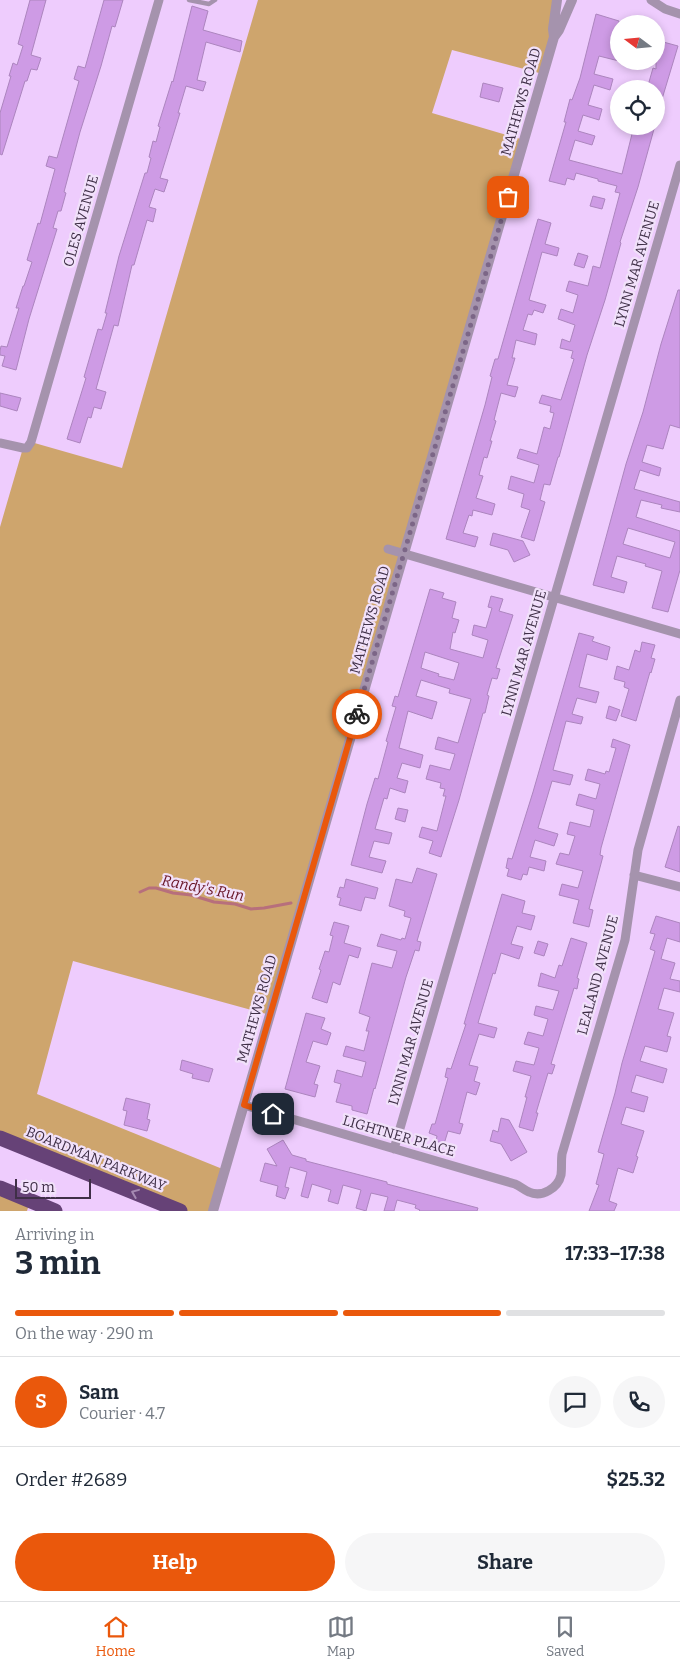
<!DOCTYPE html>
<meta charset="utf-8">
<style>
body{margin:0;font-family:Bitter,serif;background:#f6f6f7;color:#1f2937;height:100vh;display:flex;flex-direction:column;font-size:19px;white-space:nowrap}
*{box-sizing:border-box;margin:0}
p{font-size:16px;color:#747a83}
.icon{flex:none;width:28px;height:28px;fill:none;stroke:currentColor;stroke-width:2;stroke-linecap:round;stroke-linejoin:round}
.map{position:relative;height:1211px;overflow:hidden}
.panel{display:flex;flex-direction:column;background:#fff;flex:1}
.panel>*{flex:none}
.needle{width:32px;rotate:286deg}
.tools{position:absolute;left:610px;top:15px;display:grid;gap:10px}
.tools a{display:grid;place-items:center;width:55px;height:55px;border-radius:50%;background:#fff;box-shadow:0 2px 8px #0003;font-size:25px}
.scale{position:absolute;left:15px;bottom:12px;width:76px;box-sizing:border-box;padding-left:5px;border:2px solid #3f2f47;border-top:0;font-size:14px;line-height:18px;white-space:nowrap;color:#3f2f47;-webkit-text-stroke:4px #f1e1fa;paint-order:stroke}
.pin{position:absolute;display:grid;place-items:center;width:42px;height:42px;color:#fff;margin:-21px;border-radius:10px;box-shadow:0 2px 8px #0006}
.courier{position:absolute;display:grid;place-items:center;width:50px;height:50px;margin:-25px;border:4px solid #ea580c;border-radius:50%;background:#fff;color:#222;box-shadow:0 1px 6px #0007}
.summary em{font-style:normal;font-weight:700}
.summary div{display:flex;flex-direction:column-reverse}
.summary{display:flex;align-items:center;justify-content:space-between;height:85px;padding:0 15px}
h1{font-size:32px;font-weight:700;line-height:38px}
.bar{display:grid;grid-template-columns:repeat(4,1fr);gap:8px 5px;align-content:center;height:60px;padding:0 15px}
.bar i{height:6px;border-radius:4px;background:#e0e1e3}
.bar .on{background:#ea580c}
.bar p{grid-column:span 4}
.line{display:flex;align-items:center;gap:12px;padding:0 15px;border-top:1px solid #e0e1e3}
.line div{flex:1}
.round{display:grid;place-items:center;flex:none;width:52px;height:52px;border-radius:26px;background:#f6f6f7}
.cta{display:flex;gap:10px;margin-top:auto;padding:10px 15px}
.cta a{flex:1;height:58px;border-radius:30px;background:#ea580c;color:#fff;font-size:20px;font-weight:700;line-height:58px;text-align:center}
.cta a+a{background:#f6f6f7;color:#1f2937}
.tabs{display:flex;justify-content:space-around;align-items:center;height:70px;border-top:1px solid #e0e1e3;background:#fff;font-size:14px;color:#747a83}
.tabs a{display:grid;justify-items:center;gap:2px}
.tabs .on{color:#ea580c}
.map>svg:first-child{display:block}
.green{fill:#cea56d}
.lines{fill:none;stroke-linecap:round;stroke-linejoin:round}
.stream{stroke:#b76f7c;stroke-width:3}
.building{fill:#ce9be5;stroke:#ac85be;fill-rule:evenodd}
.service{stroke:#a593ad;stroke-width:4.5}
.minor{stroke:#a593ad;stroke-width:9}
.tertiary{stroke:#a593ad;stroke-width:10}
.motorway{stroke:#664277;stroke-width:15}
.oneway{stroke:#a58ab2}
.done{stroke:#7c6687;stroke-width:5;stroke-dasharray:0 9}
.route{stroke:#ea580c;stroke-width:6}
.labels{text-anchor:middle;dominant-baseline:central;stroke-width:4.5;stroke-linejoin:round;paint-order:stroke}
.street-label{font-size:14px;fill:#3f2f47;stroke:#f1e1fa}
.water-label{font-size:15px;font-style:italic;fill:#671224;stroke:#f1e1fa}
</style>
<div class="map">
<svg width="680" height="1211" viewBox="0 0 680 1211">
<rect width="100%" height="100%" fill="#eeccfd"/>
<path class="green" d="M258,0H557L543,74L452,50L432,113L524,140L270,1015L73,961L37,1094L225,1170L212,1211H180L0,1138V527L23,448L31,442L122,468Z
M0,1188L30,1201L27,1211H0Z"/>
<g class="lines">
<path class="stream" d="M140,892L149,888H156L173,893L191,895L214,902L235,904L251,909L264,908L291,903"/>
</g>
<path class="building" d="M30,0H46L31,55L41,58L37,70L31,69L27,81H25L2,155L0,154V113L11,76H9L13,63L17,65L23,46L18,44Z
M104,0H123L115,27L112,26L101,66L80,132L64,192L66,193L61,211H58L53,228L57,229L29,319L16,370L2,366L5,356L0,355V351L1,346L7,347L19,308H16L23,286H24L32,262L27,260L38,223L40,224L55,169L46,166L49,156L57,158L79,81L74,79L78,66L85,68Z
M192,6L208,11L203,30L242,41L240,52L206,42L197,80L206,82L203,91L186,86L178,113H180L160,178L168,180L164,192L155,189L149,207L156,209L153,222L147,220L134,265H132L118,326L114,325L96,389L106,392L101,409L94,407L91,418L88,417L80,443L67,439L86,378L84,377L98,329L102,330L107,313H105L119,256L145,173H147L151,158L149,157L153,141L156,142L160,127L158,126L172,81L173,82Z
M596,14L619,21V61L599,56L594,74L613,79L610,90L594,85L588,105L602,109L599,120L583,115L578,131L595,136L592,145L575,140L569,160L622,174L634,126H643L654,129L638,187L620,242L621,243L605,300L587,355L559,457H558L550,485L544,484L540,500L545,502L534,541L521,537L530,510L521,507L524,494L508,489L511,476L534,483L539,465L517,458L520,449L537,454L544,427L550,429L554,413L550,412L551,406L539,403L542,395L561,400L574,359L571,358L573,351L560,348L562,339L570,342L575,325L558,319L561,309L573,313L578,295L566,291L569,281L588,286L593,266L600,268L620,193L615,192L617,186L598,181V179L576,173L574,180L567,178L565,185L549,181L566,122H564L570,99L572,100L580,78Z
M656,40L678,46L659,109H656V89H647L653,68L656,69Z
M483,83L503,88L499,102L480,97Z
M593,196L605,199L602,209L590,206Z
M538,219L551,223L545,244L559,248L557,256L542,252L529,300L546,305L543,313L534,310L532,315L528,314L523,330L537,334L535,345L516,340L512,358H515L507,385L518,387L515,397L501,393L494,420L496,421L490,441H492L487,458L484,457L479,475L483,476L476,498L495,504L492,515L473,510L472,516L469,515L463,533L478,537L475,547L446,539L485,405L492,377L490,376L495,359H498Z
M578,253L588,256L584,268L574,265Z
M678,290H680V428L670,425L663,449L647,445L642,462L661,468L659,476L640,470L634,489L680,502V512L661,508L662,505L641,500L636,517L680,531V570L668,612L652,608L662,571L645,566L646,564L617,556L611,577L627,582L624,593L593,585L626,464L643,412L661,344ZM628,528L675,542L670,558L623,544Z
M0,393L21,398L17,411L0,406Z
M493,533L523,541L530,555L514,562L508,550L490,545Z
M430,589L444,593L442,598L456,602L452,618L459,620L455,633L453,632L450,649L483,658L488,640L472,635L474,625L486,628L492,608L488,607L491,596L503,599L499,611L513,615L496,668L500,669L497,679L492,678L487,695L489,696L485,713H483L459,800L441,857L429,853L433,841L419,837L422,827L437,831L446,796H443L445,789L440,788L441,783L426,779L430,765L450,770L455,754L435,749L438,737L458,743L471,699L449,693L450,689L421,680L416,696L437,702L432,719L408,711L399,748L423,755L420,768L402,763L397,778L408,781L405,793L390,788L387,799L384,798L375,829L392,833L389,844L374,841L369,857L386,861L382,873L351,865L367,804L375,778L378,779L388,742L386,741L396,707L392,706L395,696L398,697ZM425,652L459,663L454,680L438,676L439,674L421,668Z
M579,633L594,637L592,641L610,647L607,660L587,654L579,687L599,692L596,703L577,698L572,714L583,717L581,724L566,721L553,770L573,775L570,785L552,781L538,828L558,834L554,846L535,840L530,857L546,861L544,871L529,867L527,875L523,874L521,880L507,876L509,869L506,868L508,858L512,859L533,792Z
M642,642L655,645L651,658L655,659L651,673L650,672L636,721L621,716L629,689L624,687L625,682L614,679L617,666L629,670L635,650L640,652Z
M609,706L620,710L616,721L606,718Z
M613,739L630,745L601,848L600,855L603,856L589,909L593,910L589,927L573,923L579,900L559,895L562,884L578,888L583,871L556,864L560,853L569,855L575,836L567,834L570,822L590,827L594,810L576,805L579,794L596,799L600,784L585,780L588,769L605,774L606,771L609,772L616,748L611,747Z
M398,808L408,810L405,822L395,819Z
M678,826L680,827V872L665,867Z
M417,868L437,874L417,941L421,942L419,951L415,950L406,977L375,1089L374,1088L367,1114L352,1110V1106L336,1102L341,1084L334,1082L337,1070L362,1077L366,1062L343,1056L346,1046L364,1051L369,1031H366L370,1017L359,1013L372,963L392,968L397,951L377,946L381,934L401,940L402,938L405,939L411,918L404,916L405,911L389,906L396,879L412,883Z
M346,879L378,888L375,899L365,897L361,911L339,905L341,898L337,897L340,887L344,888Z
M502,894L525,901L522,913L535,916L531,930L517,926L511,944L523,947L519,959L501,953L495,974L493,973L478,1023L497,1028L494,1038L479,1034L469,1065L478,1067L474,1081L480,1083L476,1095L467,1092L459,1123L463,1124L460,1134L448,1131L444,1144L436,1141L437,1136L429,1133L432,1124H435L448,1078L445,1077L447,1068L451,1069L466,1024H464Z
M656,916L680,923V942L667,938L661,959L675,963L670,979L680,981V992L664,988L658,1009L674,1013L667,1036L671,1037L667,1052L645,1046L640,1061L667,1069L663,1083L636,1075L631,1092L648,1097L644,1112L626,1107L621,1124L644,1131L636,1156L638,1157L633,1173L618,1168L609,1201L617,1204L614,1211H589L599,1185L596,1184L604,1154L598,1152L615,1093L622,1063L655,951L650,949L655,934L650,933Z
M334,922L349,926L344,943L361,948L358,958L349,955L340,985L333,982L327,1003L312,998L321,970L319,969L325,951L329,952L333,936L330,935Z
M571,938L587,943L577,978L579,979L577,989L574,988L551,1064L555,1065L552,1074L548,1073L536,1113H538L533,1131L519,1127L527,1097H525L531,1076L513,1071L516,1061L534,1065L539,1048L524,1044L528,1032L543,1036L548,1019L534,1015L536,1006L553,1010L559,991L538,986L541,973L555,978L559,965L562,966Z
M538,941L548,944L544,956L534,953Z
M306,1013L325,1018L321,1029L331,1033L327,1045L313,1041L306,1062L320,1066L314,1084L318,1085L315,1097L285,1089Z
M182,1060L213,1069L209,1082L192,1078L193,1074L180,1070Z
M126,1098L150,1104L147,1119L150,1120L147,1131L124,1125L127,1111L123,1110Z
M501,1118L509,1120L527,1152L511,1161L501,1144L490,1141L493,1130L498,1132Z
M283,1140L292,1155L306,1159V1161L387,1182V1184L478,1208L477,1211H419L420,1210L415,1208L416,1205L397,1200L394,1211H384L388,1197L371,1193L366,1211L356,1208L361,1190L343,1185L338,1204L328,1201L331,1190L312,1184L308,1198L301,1196L307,1172L290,1167L285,1187L289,1188L285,1199L276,1196L278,1186L260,1181L265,1163L277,1166L267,1149Z"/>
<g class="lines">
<path class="service" d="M189,0L209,4L215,0"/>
<path class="minor" d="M651,0L665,9L680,14
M0,443L23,448H27L31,442L159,0
M388,549L680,634
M634,875L680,887
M244,1105L515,1184C520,1186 524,1190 529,1192C542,1198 558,1188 561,1175C562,1168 561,1161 562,1154L625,940L638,850L680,700
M394,1149L680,165"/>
<path class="tertiary" d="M554,37L553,29L557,0
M213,1211L554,37L559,30L572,0"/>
<path class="motorway" d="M0,1138L180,1211
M0,1188L55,1211"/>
</g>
<defs><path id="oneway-chevron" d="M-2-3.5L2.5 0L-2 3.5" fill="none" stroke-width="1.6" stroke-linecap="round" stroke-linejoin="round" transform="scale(1.25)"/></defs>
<use class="oneway" href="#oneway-chevron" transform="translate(135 1193) rotate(-158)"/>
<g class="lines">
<path class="done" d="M357,714L508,197"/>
<path class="route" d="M273,1114L244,1105L357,714"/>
</g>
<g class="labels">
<g class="street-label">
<text transform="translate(521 102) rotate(-74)">MATHEWS ROAD</text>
<text transform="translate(81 221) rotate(-74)">OLES AVENUE</text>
<text transform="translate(637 264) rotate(-74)">LYNN MAR AVENUE</text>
<text transform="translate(370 620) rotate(-74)">MATHEWS ROAD</text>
<text transform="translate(524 653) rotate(-74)">LYNN MAR AVENUE</text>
<text transform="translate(598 975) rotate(-75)">LEALAND AVENUE</text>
<text transform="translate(257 1009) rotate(-74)">MATHEWS ROAD</text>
<text transform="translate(411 1042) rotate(-74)">LYNN MAR AVENUE</text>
<text transform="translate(399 1136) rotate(16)">LIGHTNER PLACE</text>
<text transform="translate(96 1159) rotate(22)">BOARDMAN PARKWAY</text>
</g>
<g class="water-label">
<text transform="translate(203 888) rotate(11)">Randy's Run</text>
</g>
</g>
</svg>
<div class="tools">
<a><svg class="needle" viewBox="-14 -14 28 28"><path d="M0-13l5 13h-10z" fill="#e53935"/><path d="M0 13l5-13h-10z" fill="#747a83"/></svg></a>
<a><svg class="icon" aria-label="locate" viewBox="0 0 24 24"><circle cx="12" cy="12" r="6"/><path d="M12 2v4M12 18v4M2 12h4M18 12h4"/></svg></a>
</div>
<div class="scale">50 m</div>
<div class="pin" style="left:508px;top:197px;background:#ea580c"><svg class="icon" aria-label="bag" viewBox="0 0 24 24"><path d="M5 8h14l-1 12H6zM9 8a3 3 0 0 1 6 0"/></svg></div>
<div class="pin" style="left:273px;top:1114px;background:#1f2937"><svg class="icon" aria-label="home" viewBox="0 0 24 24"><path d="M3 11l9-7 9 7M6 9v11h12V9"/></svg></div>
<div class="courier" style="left:357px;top:714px"><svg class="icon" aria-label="bike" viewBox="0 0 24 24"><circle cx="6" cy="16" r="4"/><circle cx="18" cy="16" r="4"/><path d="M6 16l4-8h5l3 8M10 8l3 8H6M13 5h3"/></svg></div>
</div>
<section class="panel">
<div class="summary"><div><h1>3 min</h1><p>Arriving in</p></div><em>17:33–17:38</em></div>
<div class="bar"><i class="on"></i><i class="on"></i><i class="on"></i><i></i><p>On the way · 290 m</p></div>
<div class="line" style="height:90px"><b class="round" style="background:#ea580c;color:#fff">S</b><div><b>Sam</b><p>Courier · 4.7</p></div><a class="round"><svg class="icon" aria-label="chat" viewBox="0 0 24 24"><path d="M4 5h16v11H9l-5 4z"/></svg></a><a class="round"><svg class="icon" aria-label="phone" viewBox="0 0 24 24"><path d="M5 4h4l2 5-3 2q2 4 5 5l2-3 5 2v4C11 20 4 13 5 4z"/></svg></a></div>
<div class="line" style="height:65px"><div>Order #2689</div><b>$25.32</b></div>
<div class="cta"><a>Help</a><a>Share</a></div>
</section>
<nav class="tabs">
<a class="on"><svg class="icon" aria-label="home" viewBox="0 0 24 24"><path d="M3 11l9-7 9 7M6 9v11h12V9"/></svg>Home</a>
<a><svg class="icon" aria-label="map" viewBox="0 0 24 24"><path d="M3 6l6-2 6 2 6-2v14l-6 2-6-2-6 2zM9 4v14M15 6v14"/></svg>Map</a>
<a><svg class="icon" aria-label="saved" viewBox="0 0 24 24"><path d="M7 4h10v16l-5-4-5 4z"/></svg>Saved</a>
</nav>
